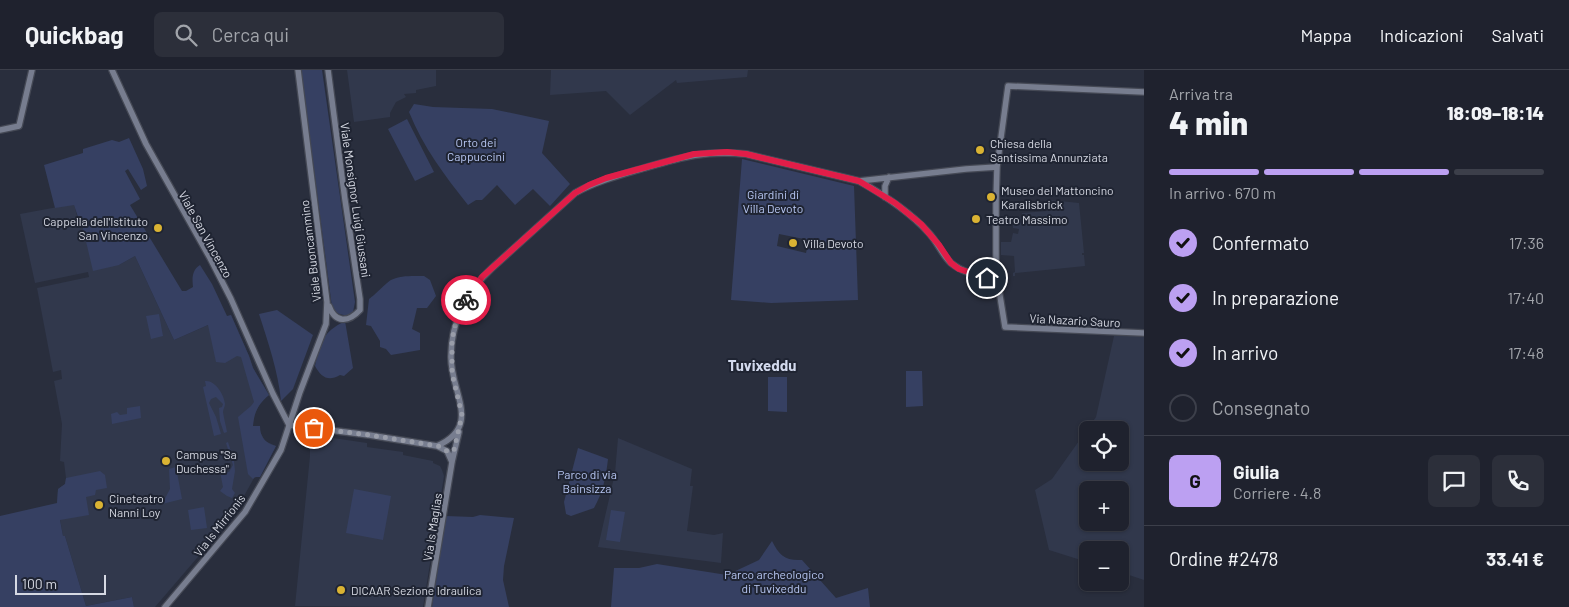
<!DOCTYPE html>
<html lang="it">
<meta charset="utf-8">
<style>
body{margin:0;font-family:Barlow,sans-serif;background:#2c2f3a;color:#f1f3f6;height:100vh;display:flex;flex-direction:column;font-size:19px;white-space:nowrap}
*{box-sizing:border-box;margin:0}
p{font-size:16px;color:#a1a4aa}
.icon{flex:none;width:28px;height:28px;fill:none;stroke:currentColor;stroke-width:2;stroke-linecap:round;stroke-linejoin:round}
.map{position:relative;flex:1;overflow:hidden}
.drawer{display:flex;flex-direction:column;background:#1f222e;width:425px}
.drawer>*{flex:none}
.fabs{position:absolute;left:1079px;top:351px;display:grid;gap:10px}
.fabs a{display:grid;place-items:center;width:50px;height:50px;border-radius:8px;background:#1f222e;box-shadow:0 1px 4px #0004,0 0 0 1px #3c3f4a;font-size:25px}
.scale{position:absolute;left:15px;bottom:12px;width:91px;box-sizing:border-box;padding-left:5px;border:2px solid #d6d9e3;border-top:0;font-size:14px;line-height:18px;white-space:nowrap;color:#d6d9e3;-webkit-text-stroke:4px #1f2432;paint-order:stroke}
.pin{position:absolute;display:grid;place-items:center;width:42px;height:42px;color:#fff;margin:-21px;border:2px solid #fff;border-radius:50%;box-shadow:0 1px 5px #0007}
.courier{position:absolute;display:grid;place-items:center;width:50px;height:50px;margin:-25px;border:4px solid #e11d48;border-radius:50%;background:#fff;color:#222;box-shadow:0 1px 6px #0007}
.summary em{font-style:normal;font-weight:800}
.summary div{display:flex;flex-direction:column-reverse}
.summary{display:flex;align-items:center;justify-content:space-between;height:85px;padding:0 25px}
h1{font-size:32px;font-weight:800;line-height:38px}
.bar{display:grid;grid-template-columns:repeat(4,1fr);gap:8px 5px;align-content:center;height:60px;padding:0 25px}
.bar i{height:6px;border-radius:4px;background:#3c3f4a}
.bar .selected{background:#bca0f2}
.bar p{grid-column:span 4}
.line{display:flex;align-items:center;gap:12px;padding:0 25px;border-top:1px solid #3c3f4a}
.line div{flex:1}
.round{display:grid;place-items:center;flex:none;width:52px;height:52px;border-radius:8px;background:#2c2f3a}
ol{padding:0 25px;list-style:none}
li{display:flex;align-items:center;gap:15px;height:55px}
li p{margin-inline-start:auto}
li .icon{padding:5px;border-radius:50%;background:#bca0f2;color:#111;stroke-width:4}
li:last-child{color:#a1a4aa}
li i{width:28px;height:28px;border:2px solid #3c3f4a;border-radius:50%}
header{display:flex;align-items:center;gap:30px;box-sizing:border-box;height:70px;padding:0 25px;background:#1f222e;border-bottom:1px solid #3c3f4a}
header strong{font-size:24px}
nav{display:flex;gap:28px;margin-inline-start:auto;font-size:18px}
.search{width:350px;height:45px;background:#2c2f3a;display:flex;align-items:center;gap:12px;box-sizing:border-box;padding:0 18px;border-radius:8px;color:#a1a4aa;font-size:19px}
main{display:flex;flex:1;min-height:0}
.map>svg:first-child{display:block}
.built{fill:#31384c;fill-rule:evenodd}
.green{fill:#364062;fill-rule:evenodd}
.lines{fill:none;stroke-linecap:round;stroke-linejoin:round}
.tertiary-casing{stroke:#454955;stroke-width:8}
.tertiary{stroke:#777d8f;stroke-width:5.5}
.done{stroke:#999da9;stroke-width:5;stroke-dasharray:0 9}
.route{stroke:#e11d48;stroke-width:6}
.poi-dot{fill:#dab333;stroke:#1f2432;stroke-width:2}
.labels{text-anchor:middle;dominant-baseline:central;stroke-width:4;stroke-linejoin:round;paint-order:stroke}
.park-label{font-size:12px;fill:#b8c7f3;stroke:#1f2432}
.poi-label{font-size:12px;fill:#d6d9e3;stroke:#1f2432;text-anchor:start}
.street-label{font-size:12px;fill:#d6d9e3;stroke:#1f2432}
.quarter-label{font-size:15px;font-weight:bold;fill:#d2d9ed;stroke:#1f2432}
</style>
<header>
<strong>Quickbag</strong>
<div class="search"><svg class="icon" aria-label="search" viewBox="0 0 24 24"><circle cx="10" cy="10" r="6"/><path d="M15 15l6 6"/></svg>Cerca qui</div>
<nav><a>Mappa</a><a>Indicazioni</a><a>Salvati</a></nav>
</header>
<main>
<div class="map">
<svg width="1144" height="537" viewBox="0 0 1144 537">
<rect width="100%" height="100%" fill="#292e3d"/>
<path class="built" d="M347,0H436V16L416,20V23L404,24L406,27L396,32L390,43V47L354,52Z
M551,0H748L747,7L677,13L676,10L630,45L606,21L550,25Z
M1050,130L1079,133L1084,183H1082V185H1084L1085,196L1015,203V206H1013V203L1015,202L1014,186L1001,185V172H1011L1013,163L1018,164L1019,159L1013,158V155H1016L1017,147L1022,148V143L1047,141V137H1050Z
M74,134L77,146H80L119,195L135,186L174,270L231,245L249,286L253,298L269,325L262,330L257,339L254,345L253,356H260V362L265,371L276,376L260,406L254,408L244,426L246,428L239,439L155,537H134L132,527L86,536L65,466H63L57,433L58,419L65,414L66,408L64,392L60,391L62,354L54,311L62,309L61,300L53,302L37,218L89,207L88,202L35,213L20,144Z
M1114,266H1144V510L1120,502V480H1088L1087,492L1049,480L1035,420L1052,409L1096,347ZM1088,360H1120V392H1088ZM1088,420H1120V452H1088Z
M333,368L367,373V377L403,382V385L433,391V393L440,396L442,400L444,406L423,537L295,536L310,386V369L332,372Z
M618,368L692,399L690,416H693L687,461L714,465L723,463L721,493L598,477L615,403Z"/>
<path class="green" d="M301,0H322L355,232L353,242L347,246L336,243L332,237Z
M414,34L433,37L492,39L549,51L542,83L570,114L550,136L533,119L515,135L497,115L482,130H476L468,135C445,106 423,77 409,42Z
M407,49L434,102L415,111L388,59Z
M129,68L143,99L147,116L141,120L128,99L125,101L140,129L130,135L182,221H186L193,217C192,208 192,200 200,195L212,214L227,246L231,245L249,286L253,298L269,325C258,334 254,343 253,356H260C260,367 265,373 276,376L260,407H255L253,409L248,404L238,347L251,336L254,332L241,287L237,286L225,293L216,292L208,255L174,270L135,186L119,195L93,201L80,146L78,147L74,135L55,138L44,95L83,83V79L112,70L119,72Z
M742,89L854,116L858,230L771,233L731,230ZM779,164L809,170L806,183L777,176Z
M424,206L430,210L436,226L427,238H417L412,259L420,263V280L391,285L386,279L380,277V271L371,256L366,255L369,229C375,225 387,212 391,210C400,205 414,206 424,206Z
M277,240L313,265L293,319L281,331C278,301 268,272 259,244Z
M159,244L163,266L151,269L146,246Z
M345,251L353,298L344,306L340,305C328,312 321,307 315,296C321,271 322,263 345,251Z
M906,301H922L923,336L906,337Z
M768,307H787V342L768,341Z
M205,311C215,310 224,324 225,334C225,337 223,339 223,342C224,349 226,356 227,362L224,363L220,351L219,338L222,337L223,334L216,327L211,329L209,333L216,347L221,364L214,366L203,317L206,316Z
M140,336L141,348L112,354L111,344L117,342L120,345L127,344V338Z
M228,372L234,391L235,401L232,419L235,423L232,428L227,426L220,421L223,417L219,397L223,401L229,402L233,395L226,373Z
M578,378L608,389C606,407 603,422 594,438L571,446L566,444L564,432Z
M176,397L182,429L162,434L170,419L169,399Z
M100,401L105,405L107,418L96,420L95,425L86,427L89,445L60,450L63,466H65L86,536L132,527L134,537H0V446L57,433L58,419L65,414L66,408Z
M354,419L391,426L383,470L346,463Z
M204,437L207,458L191,460L188,440Z
M611,440L625,442L620,472L606,470Z
M480,445L514,448L504,496L503,510L509,537H432L446,446L473,447Z
M772,471C779,485 785,491 802,490L836,528L868,518L870,537H611L614,498H639L657,494L727,505L759,490Z"/>
<g class="lines">
<g class="tertiary-casing">
<path id="tertiary" d="M112,0L146,74L210,188L231,229L273,324L289,355
M328,0L345,130L360,229V240C348,253 335,253 329,236
M1144,22L1008,16L997,97L996,132V201L1005,257L1144,263
M0,60L19,56L32,0
M859,111C884,125 909,141 928,162C937,171 942,185 951,193C963,203 983,207 998,212
M885,127V116L889,107
M289,355L369,365L437,376L447,381L452,392
M437,376C483,356 450,322 451,286C451,252 467,221 492,198L575,123C597,111 620,105 644,98C682,87 705,80 746,84L859,111L966,99L997,97
M165,537L245,442L281,380L300,322L326,254L327,232L298,0
M428,537L452,392L459,362"/>
</g>
<use href="#tertiary" class="tertiary"/>
</g>
<g class="lines">
<path class="done" d="M314,358L369,365L438,376L449,382L454,380L462,345L452,303V272L454,258L466,230"/>
<path class="route" d="M466,230L482,207L492,198L575,123L589,115L606,108L694,84L727,82L746,84L859,111L895,133L921,154L939,175L951,193L959,199L987,208"/>
</g>
<g class="poi-dot">
<circle cx="980" cy="80" r="5"/>
<circle cx="991" cy="127" r="5"/>
<circle cx="976" cy="149" r="5"/>
<circle cx="158" cy="158" r="5"/>
<circle cx="793" cy="173" r="5"/>
<circle cx="166" cy="391" r="5"/>
<circle cx="99" cy="435" r="5"/>
<circle cx="341" cy="520" r="5"/>
</g>
<g class="labels">
<g class="park-label">
<text x="476" y="72">Orto dei<tspan x="476" dy="14">Cappuccini</tspan></text>
<text x="773" y="124">Giardini di<tspan x="773" dy="14">Villa Devoto</tspan></text>
<text x="587" y="404">Parco di via<tspan x="587" dy="14">Bainsizza</tspan></text>
<text x="774" y="504">Parco archeologico<tspan x="774" dy="14">di Tuvixeddu</tspan></text>
</g>
<g class="poi-label">
<text x="990" y="73">Chiesa della<tspan x="990" dy="14">Santissima Annunziata</tspan></text>
<text x="1001" y="120">Museo del Mattoncino<tspan x="1001" dy="14">Karalisbrick</tspan></text>
<text x="986" y="149">Teatro Massimo</text>
<text x="148" y="151" text-anchor="end">Cappella dell'Istituto<tspan x="148" dy="14">San Vincenzo</tspan></text>
<text x="803" y="173">Villa Devoto</text>
<text x="176" y="384">Campus "Sa<tspan x="176" dy="14">Duchessa"</tspan></text>
<text x="109" y="428">Cineteatro<tspan x="109" dy="14">Nanni Loy</tspan></text>
<text x="351" y="520">DICAAR Sezione Idraulica</text>
</g>
<g class="street-label">
<text transform="translate(356 130) rotate(82)">Viale Monsignor Luigi Giussani</text>
<text transform="translate(206 164) rotate(61)">Viale San Vincenzo</text>
<text transform="translate(310 181) rotate(-97)">Viale Buoncammino</text>
<text transform="translate(1075 250) rotate(3)">Via Nazario Sauro</text>
<text transform="translate(219 455) rotate(-52)">Via Is Mirrionis</text>
<text transform="translate(432 457) rotate(-81)">Via Is Maglias</text>
</g>
<g class="quarter-label">
<text x="762" y="295">Tuvixeddu</text>
</g>
</g>
</svg>
<div class="fabs">
<a><svg class="icon" aria-label="locate" viewBox="0 0 24 24"><circle cx="12" cy="12" r="6"/><path d="M12 2v4M12 18v4M2 12h4M18 12h4"/></svg></a>
<a>+</a>
<a>−</a>
</div>
<div class="scale">100 m</div>
<div class="pin" style="left:314px;top:358px;background:#ea580c"><svg class="icon" aria-label="bag" viewBox="0 0 24 24"><path d="M5 8h14l-1 12H6zM9 8a3 3 0 0 1 6 0"/></svg></div>
<div class="pin" style="left:987px;top:208px;background:#1f2937"><svg class="icon" aria-label="home" viewBox="0 0 24 24"><path d="M3 11l9-7 9 7M6 9v11h12V9"/></svg></div>
<div class="courier" style="left:466px;top:230px"><svg class="icon" aria-label="bike" viewBox="0 0 24 24"><circle cx="6" cy="16" r="4"/><circle cx="18" cy="16" r="4"/><path d="M6 16l4-8h5l3 8M10 8l3 8H6M13 5h3"/></svg></div>
</div>
<section class="drawer">
<div class="summary"><div><h1>4 min</h1><p>Arriva tra</p></div><em>18:09–18:14</em></div>
<div class="bar"><i class="selected"></i><i class="selected"></i><i class="selected"></i><i></i><p>In arrivo · 670 m</p></div>
<ol>
<li><svg class="icon" aria-label="check" viewBox="0 0 24 24"><path d="M5 12l5 5 9-10"/></svg>Confermato<p>17:36</p></li>
<li><svg class="icon" aria-label="check" viewBox="0 0 24 24"><path d="M5 12l5 5 9-10"/></svg>In preparazione<p>17:40</p></li>
<li><svg class="icon" aria-label="check" viewBox="0 0 24 24"><path d="M5 12l5 5 9-10"/></svg>In arrivo<p>17:48</p></li>
<li><i></i>Consegnato</li>
</ol>
<div class="line" style="height:90px"><b class="round" style="background:#bca0f2;color:#111">G</b><div><b>Giulia</b><p>Corriere · 4.8</p></div><a class="round"><svg class="icon" aria-label="chat" viewBox="0 0 24 24"><path d="M4 5h16v11H9l-5 4z"/></svg></a><a class="round"><svg class="icon" aria-label="phone" viewBox="0 0 24 24"><path d="M5 4h4l2 5-3 2q2 4 5 5l2-3 5 2v4C11 20 4 13 5 4z"/></svg></a></div>
<div class="line" style="height:65px"><div>Ordine #2478</div><b>33.41 €</b></div>
</section>
</main>
